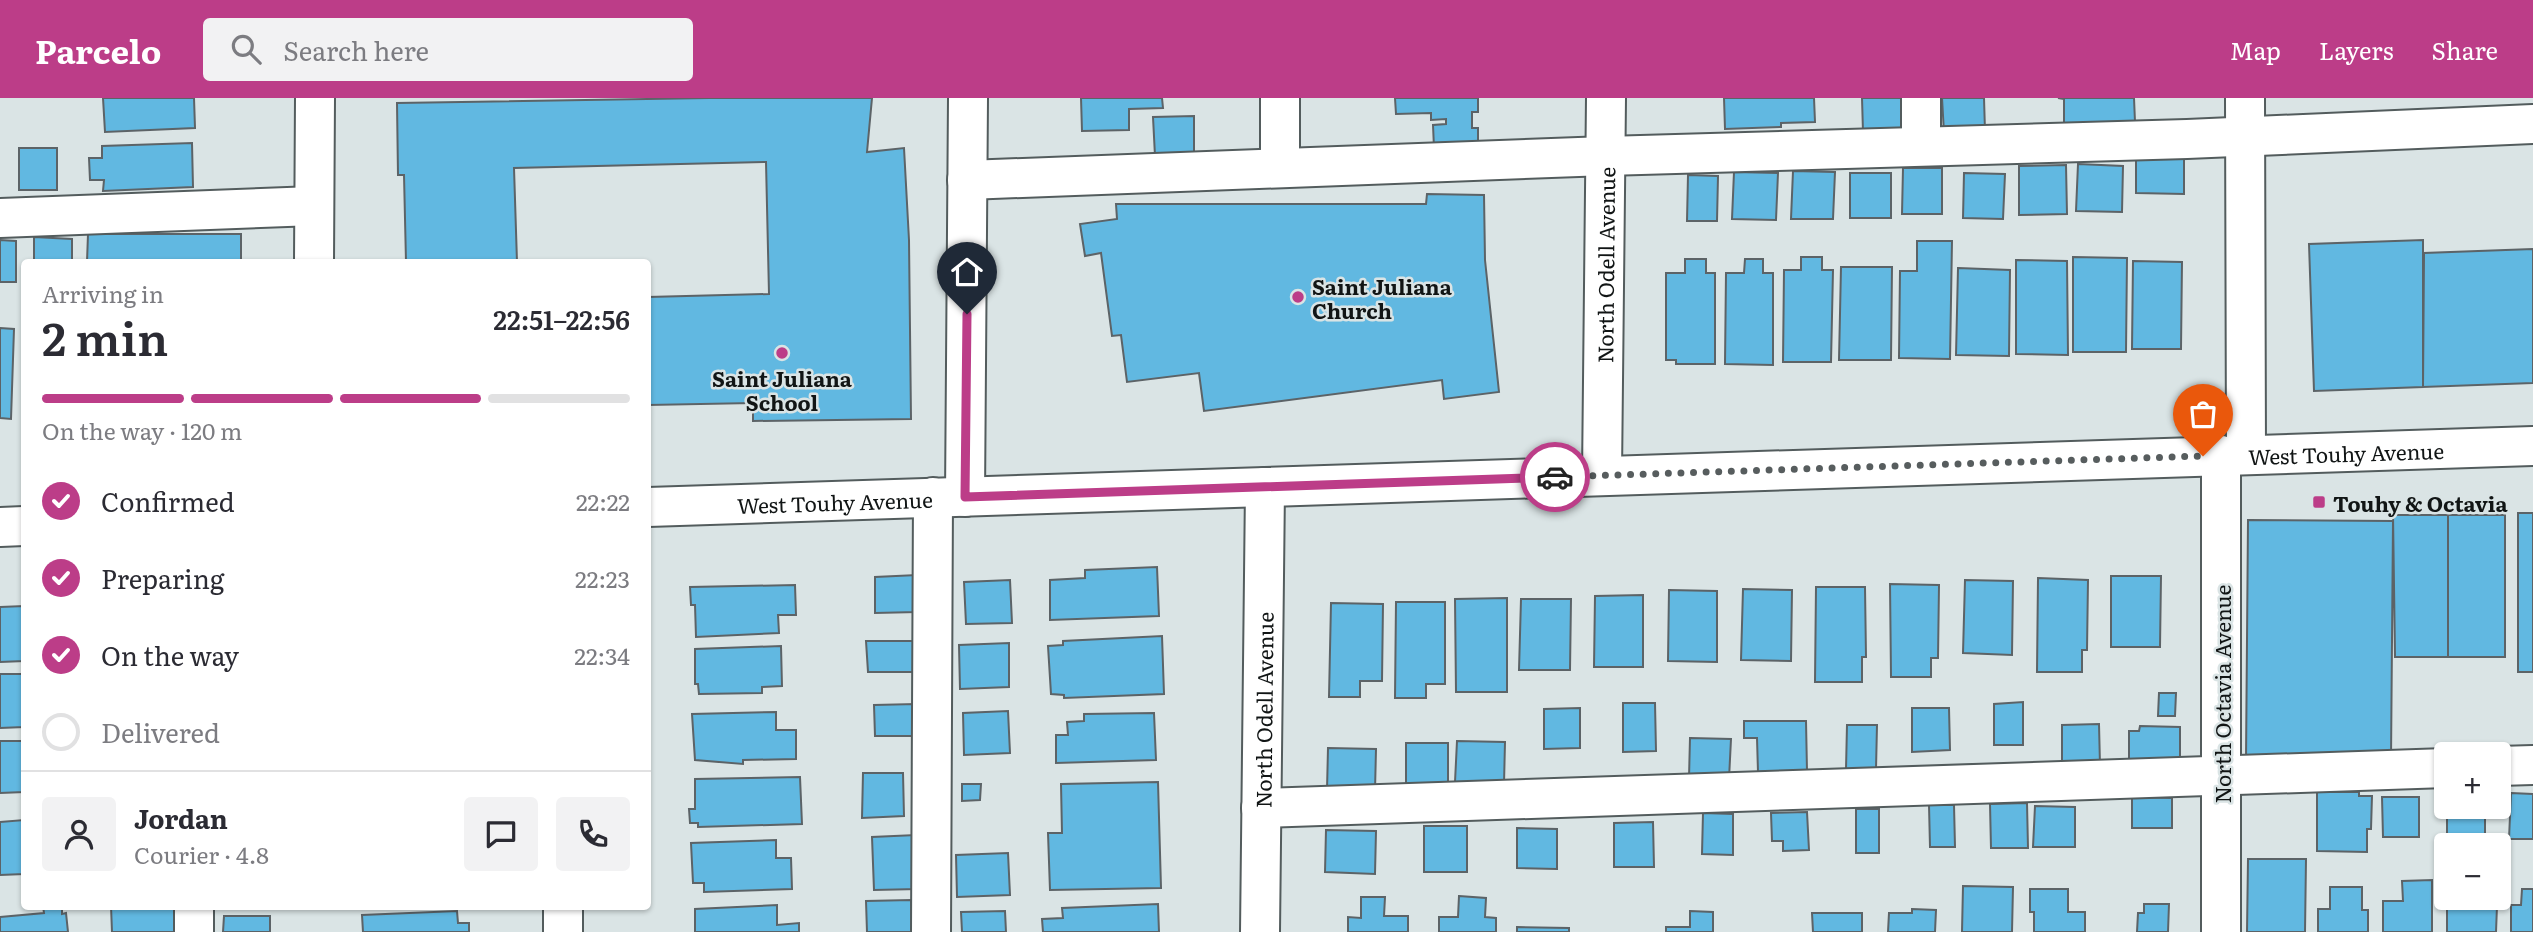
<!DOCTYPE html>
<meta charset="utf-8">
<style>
body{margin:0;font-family:Literata,serif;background:#f2f2f3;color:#2b2b33;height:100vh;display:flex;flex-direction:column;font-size:26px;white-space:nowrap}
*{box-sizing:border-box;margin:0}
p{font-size:23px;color:#7c7c81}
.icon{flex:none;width:38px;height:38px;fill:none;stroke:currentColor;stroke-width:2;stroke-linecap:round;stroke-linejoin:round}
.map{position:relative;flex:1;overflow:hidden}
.side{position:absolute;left:21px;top:161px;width:630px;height:651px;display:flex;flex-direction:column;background:#fff;border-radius:7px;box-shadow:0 2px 5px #0004}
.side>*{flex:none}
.buttons{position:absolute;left:2434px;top:644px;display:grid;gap:14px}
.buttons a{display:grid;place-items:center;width:77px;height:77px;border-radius:7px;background:#fff;box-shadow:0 2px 5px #0004;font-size:35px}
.pin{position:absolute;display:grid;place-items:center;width:60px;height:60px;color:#fff;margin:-72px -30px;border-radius:50% 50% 50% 0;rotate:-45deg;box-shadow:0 0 7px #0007}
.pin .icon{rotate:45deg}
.courier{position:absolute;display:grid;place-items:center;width:70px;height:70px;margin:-35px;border:5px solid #bc3d88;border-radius:50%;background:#fff;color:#222;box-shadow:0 2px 9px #0007}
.head em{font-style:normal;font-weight:600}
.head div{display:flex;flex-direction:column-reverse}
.head{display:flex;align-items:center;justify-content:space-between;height:119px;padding:0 21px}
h1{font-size:46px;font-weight:600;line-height:52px}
.bar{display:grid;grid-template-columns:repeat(4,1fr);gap:10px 7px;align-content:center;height:84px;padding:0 21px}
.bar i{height:9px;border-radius:5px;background:#e1e1e2}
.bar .selected{background:#bc3d88}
.bar p{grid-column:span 4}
.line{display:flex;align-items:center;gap:18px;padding:0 21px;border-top:2px solid #e1e1e2}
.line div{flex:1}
.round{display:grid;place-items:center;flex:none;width:74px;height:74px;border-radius:7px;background:#f2f2f3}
ol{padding:0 21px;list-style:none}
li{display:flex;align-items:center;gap:21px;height:77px}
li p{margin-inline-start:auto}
li .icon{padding:7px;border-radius:50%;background:#bc3d88;color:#fff;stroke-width:4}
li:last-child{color:#7c7c81}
li i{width:38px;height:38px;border:4px solid #e1e1e2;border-radius:50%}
header{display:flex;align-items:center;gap:42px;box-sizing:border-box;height:98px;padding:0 35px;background:#bc3d88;color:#fff}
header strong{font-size:33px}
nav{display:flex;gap:38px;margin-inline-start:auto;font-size:24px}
.search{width:490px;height:63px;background:#f2f2f3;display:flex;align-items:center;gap:18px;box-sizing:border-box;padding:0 24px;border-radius:7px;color:#7c7c81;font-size:26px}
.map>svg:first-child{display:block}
.building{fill:#61b8e1;stroke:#5c6367;stroke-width:2}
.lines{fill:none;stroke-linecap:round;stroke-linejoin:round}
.minor-casing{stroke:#535c5d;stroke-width:42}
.major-casing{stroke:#535c5d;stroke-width:42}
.minor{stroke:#fff;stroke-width:38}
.major{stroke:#fff;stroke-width:38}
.done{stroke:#575d5e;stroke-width:7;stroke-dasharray:0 12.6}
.route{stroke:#bc3d88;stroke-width:9}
.poi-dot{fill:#bc3d88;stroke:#dae4e5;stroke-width:2.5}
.labels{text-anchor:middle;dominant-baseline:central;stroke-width:5;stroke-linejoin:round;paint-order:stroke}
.street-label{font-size:21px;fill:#111515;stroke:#dae4e5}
.poi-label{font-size:21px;font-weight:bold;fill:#111515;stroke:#dae4e5;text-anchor:start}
</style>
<header>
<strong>Parcelo</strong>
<div class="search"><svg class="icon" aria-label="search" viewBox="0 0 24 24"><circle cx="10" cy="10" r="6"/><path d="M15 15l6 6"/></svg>Search here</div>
<nav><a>Map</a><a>Layers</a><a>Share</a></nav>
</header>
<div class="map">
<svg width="2533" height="834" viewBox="0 0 2533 834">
<rect width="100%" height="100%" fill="#dae4e5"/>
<path class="building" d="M103,0H194L195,30L105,34Z
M709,0H872L867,54L904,50L909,142L911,321L753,323V305L648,307V199L769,196L766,64L514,70L517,164H406L404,77H398L397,5Z
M1081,0H1162L1163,10L1129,11V32L1082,33Z
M1395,0H1478V14H1472V30H1478V48L1434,50L1433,27L1446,26V21L1431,22V15L1396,16Z
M1724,0H1814L1815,24L1781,25V29L1725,31Z
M1862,0H1903L1904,33L1863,34Z
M1942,0H1984L1985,33L1944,35Z
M2134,0L2135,24L2064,27V1L2058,0Z
M1194,18V57L1155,58L1153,19Z
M192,45L193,89L103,93L104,82H90L89,60H102V48Z
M19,50H57V92H19Z
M2136,57L2184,58V96L2136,95Z
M2078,66L2123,68L2122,114L2076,113Z
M2066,67L2067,116L2019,117V68Z
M1903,70H1942V116H1902Z
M1793,73L1835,74L1833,121H1791Z
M1734,74L1778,75L1776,122L1732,121Z
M1850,75H1891V120H1850Z
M1964,75L2005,76L2003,121L1963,120Z
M1688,77L1718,78L1717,123H1687Z
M1427,96L1484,97L1485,162L1499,294L1444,301L1442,282L1204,313L1199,275L1127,284L1121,237L1112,238L1101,155L1085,158L1080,126L1117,121L1116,106H1426Z
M88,136H241V164H87Z
M34,139L72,141V164H34Z
M0,142L16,143V184H0Z
M2423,142V289L2314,293L2309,146Z
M1917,143H1952L1950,261L1899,260L1900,173H1917Z
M2533,151V285L2423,289L2424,155Z
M1801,159H1822V172H1833L1831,264H1783L1784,172H1801Z
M2073,159L2127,160L2126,254H2073Z
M1685,161H1706V175H1715V266H1676V262H1666V175H1685Z
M1745,161H1763V175H1773V267L1725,266L1726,175H1744Z
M2016,162L2067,163L2068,257L2016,256Z
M2133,163L2182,164L2181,251H2132Z
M1841,169H1892L1891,262H1839Z
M1958,170L2010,172L2009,258L1956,257Z
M0,230L14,231L11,321L0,320Z
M2518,415H2533V574H2518Z
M2393,417H2448V559H2395Z
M2448,417H2505V559H2448Z
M2248,422L2393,423L2391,662H2246Z
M1157,469L1159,518L1050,522V482L1085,480V472Z
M917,477V514L875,515V479Z
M2111,478H2161L2160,549H2111Z
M2038,480L2088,482L2087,552H2082V574H2037Z
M1010,482L1012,525L966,526L964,484Z
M1965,482L2013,483L2012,557L1963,555Z
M1890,486L1939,487L1938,560H1931V579H1891Z
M795,487L796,517H778L779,535L696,539L695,507H691L690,489Z
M1816,489H1865L1866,559H1862V584H1815Z
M1743,491L1792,492L1791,563L1741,562Z
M1669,492L1717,493V564L1668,563Z
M1643,497V569H1594L1595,498Z
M1507,500V594H1456L1455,501Z
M1521,501H1571L1570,572H1519Z
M1396,504H1445V586H1426V600H1395Z
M1331,505L1383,506L1382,583H1360V599H1329Z
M24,508V563L0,564V509Z
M1162,538L1164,596L1064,600V597L1051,596L1048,548L1063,547V543Z
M866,543H914V574H868Z
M1009,545V589L960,591L959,547Z
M781,548L782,588L762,589V595L699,596L698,586H695V551Z
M0,576H24V629L0,630Z
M2159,595H2176L2175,618H2158Z
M2023,604V647H1994V606Z
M1623,605H1655L1656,653L1623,654Z
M916,606L917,638H875L874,607Z
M1580,610V650L1544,651V611Z
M1912,610H1949L1950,652L1912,654Z
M1008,613L1010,655L964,657L963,615Z
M776,614V632H796V661L743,662V666L695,662L692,616Z
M1154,615L1156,662L1056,665V637H1068L1067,624L1084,623V616Z
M1744,623H1806L1807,673L1758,674L1757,640H1744Z
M2099,626L2100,667L2062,668V627Z
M1847,627H1877L1876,671H1846Z
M2140,628L2180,629V667L2129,662V633H2139Z
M1690,640L1731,641L1729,681L1689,680Z
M0,643H24V694L0,695Z
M1457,643L1505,644L1504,686L1455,684Z
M1406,645H1448V688L1406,687Z
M1328,650L1376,651L1375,693L1327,692Z
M863,675H903L904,718L862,720Z
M800,679L802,726L698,729V725H690L689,711H695V681Z
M1158,684L1161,790L1050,792L1048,735H1062L1061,686Z
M962,686H981L980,702L962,703Z
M2317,694H2359V698H2372L2371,731H2367V754L2317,753Z
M2511,695L2533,696V741H2509Z
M2132,699L2172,700V730H2132Z
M2382,699H2419V739H2383Z
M2027,705L2028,750H1991L1990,706Z
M1929,707H1954L1955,749H1930Z
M2035,708L2075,709V749H2033Z
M2447,709H2485V744L2447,743Z
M1856,711H1879V755H1856Z
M1807,714L1809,752L1783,753V743H1772L1771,715Z
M1703,715L1733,716V757L1702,756Z
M24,722V776L0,777V724Z
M1653,724L1654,769H1614V725Z
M1424,728H1467V774H1424Z
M1517,730L1557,731V771L1517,770Z
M1326,732L1376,733L1375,776L1325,774Z
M916,737L918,791L874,792L872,739Z
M776,742V760H791L792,791L704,794V785H693L691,745Z
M1008,755L1010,797L957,799L956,757Z
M2248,761H2306L2305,834H2247Z
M2432,782V834H2383V803H2403L2402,783Z
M1963,788L2013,789L2012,834H1962Z
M2330,789H2362V812H2368V834H2318V811H2330Z
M2030,791H2068V814H2085V834H2034V814H2030Z
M2522,791H2533V834H2511V807H2521Z
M1459,798L1486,800L1485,819L1496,820V834H1439V819H1458Z
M1361,799H1385L1384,818H1408V834H1348V819L1361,820Z
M911,802L912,834H867L866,803Z
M1158,806L1159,834H1043L1042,821L1063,820L1062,810Z
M2144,806H2169L2168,834H2137L2138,815H2144Z
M777,807V827L799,825V834H695V811Z
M43,808H62V816L66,815L68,834H0V819L44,815Z
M111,808H182V834H112Z
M2447,808H2497L2496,834H2447Z
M1912,811L1936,812L1935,834H1888L1889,815H1912Z
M457,813L458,825H469V834H363L362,817Z
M1005,813L1006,834H962L961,814Z
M1690,813L1713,814V834H1666V829H1690Z
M1812,815H1862V834H1813Z
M224,818H270V834H223Z
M1517,829L1569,830V834H1517Z"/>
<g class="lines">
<g class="minor-casing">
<g id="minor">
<path d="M2245,0L2246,357"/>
<path d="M1921,48V0"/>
<path d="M1280,70V0"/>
<path d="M967,82L1606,58L2187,41L2533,26"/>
<path d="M0,120L314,108"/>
<path d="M314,164L315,0"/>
<path id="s1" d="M1602,377L1606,0"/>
<path d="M965,399L968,0"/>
<path d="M2499,668L2533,667"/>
<path d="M1261,710L2446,670"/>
<path d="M194,834V808"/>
<path d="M563,834V808"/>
<path d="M931,834L933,399"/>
<path id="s2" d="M1260,834L1265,389"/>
<path d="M2221,834V357"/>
</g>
</g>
<g class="major-casing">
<g id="major">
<path id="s3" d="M648,409L2533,348"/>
<path d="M0,429L24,428"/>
</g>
</g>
<use href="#minor" class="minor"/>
<use href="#major" class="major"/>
</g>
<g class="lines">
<path class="done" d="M1555,379L2203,358"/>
<path class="route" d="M967,216L965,399L1555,379"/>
</g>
<g class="poi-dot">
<circle cx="1298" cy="199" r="7"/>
<circle cx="782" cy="255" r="7"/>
<rect x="2312" y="397" width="14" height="14" rx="3.5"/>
</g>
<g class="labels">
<g class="street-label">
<text stroke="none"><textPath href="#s1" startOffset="210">North Odell Avenue</textPath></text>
<text stroke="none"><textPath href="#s3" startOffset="1699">West Touhy Avenue</textPath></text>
<text stroke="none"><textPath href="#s3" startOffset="187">West Touhy Avenue</textPath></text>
<text transform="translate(2221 596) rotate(-90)">North Octavia Avenue</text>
<text stroke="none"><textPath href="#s2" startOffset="222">North Odell Avenue</textPath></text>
</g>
<g class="poi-label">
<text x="1312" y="187">Saint Juliana<tspan x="1312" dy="24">Church</tspan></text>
<text x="782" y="279" text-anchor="middle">Saint Juliana<tspan x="782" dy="24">School</tspan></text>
<text x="2333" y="404">Touhy &amp; Octavia</text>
</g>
</g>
</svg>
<div class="buttons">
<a>+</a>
<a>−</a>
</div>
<div class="pin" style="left:2203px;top:358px;background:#ea580c"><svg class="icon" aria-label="bag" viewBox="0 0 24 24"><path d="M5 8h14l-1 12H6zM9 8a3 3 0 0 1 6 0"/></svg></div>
<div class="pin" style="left:967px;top:216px;background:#1f2937"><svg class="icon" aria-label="home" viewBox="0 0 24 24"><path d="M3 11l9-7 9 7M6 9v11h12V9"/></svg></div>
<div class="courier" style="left:1555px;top:379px"><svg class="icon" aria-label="car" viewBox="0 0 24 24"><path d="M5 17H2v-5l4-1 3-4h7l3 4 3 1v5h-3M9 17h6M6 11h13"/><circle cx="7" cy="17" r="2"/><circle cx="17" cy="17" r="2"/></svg></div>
<section class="side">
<div class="head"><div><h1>2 min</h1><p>Arriving in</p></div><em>22:51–22:56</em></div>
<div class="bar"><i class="selected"></i><i class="selected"></i><i class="selected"></i><i></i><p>On the way · 120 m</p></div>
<ol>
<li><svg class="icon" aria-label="check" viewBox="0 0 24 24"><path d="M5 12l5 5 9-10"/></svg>Confirmed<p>22:22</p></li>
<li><svg class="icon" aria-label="check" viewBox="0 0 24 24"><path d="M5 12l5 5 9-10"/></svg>Preparing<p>22:23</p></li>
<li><svg class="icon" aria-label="check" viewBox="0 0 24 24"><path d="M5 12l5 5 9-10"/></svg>On the way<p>22:34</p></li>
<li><i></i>Delivered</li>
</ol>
<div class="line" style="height:126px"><a class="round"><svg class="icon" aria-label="person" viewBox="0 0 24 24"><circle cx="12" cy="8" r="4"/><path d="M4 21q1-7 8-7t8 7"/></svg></a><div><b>Jordan</b><p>Courier · 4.8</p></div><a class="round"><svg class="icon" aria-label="chat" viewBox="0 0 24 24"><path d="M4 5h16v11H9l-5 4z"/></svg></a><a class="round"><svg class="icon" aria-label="phone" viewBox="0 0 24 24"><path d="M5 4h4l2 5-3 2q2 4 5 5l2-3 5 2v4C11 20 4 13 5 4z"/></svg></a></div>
</section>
</div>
